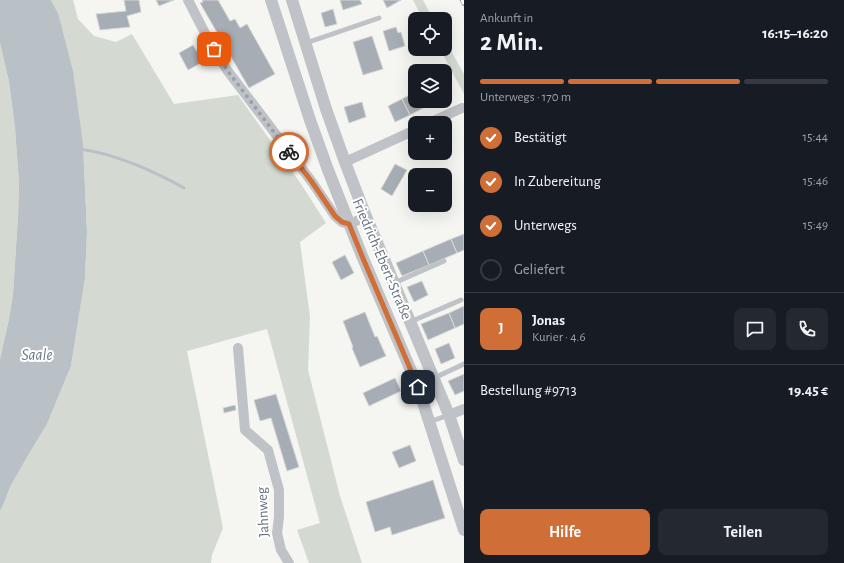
<!DOCTYPE html>
<html lang="de">
<meta charset="utf-8">
<style>
body{margin:0;font-family:"Alegreya Sans",sans-serif;background:#242831;color:#f1f3f6;height:100vh;display:flex;flex-direction:column;font-size:15px;white-space:nowrap}
*{box-sizing:border-box;margin:0}
p{font-size:13px;color:#9ea1a6}
.icon{flex:none;width:22px;height:22px;fill:none;stroke:currentColor;stroke-width:2;stroke-linecap:round;stroke-linejoin:round}
.map{position:relative;flex:1;overflow:hidden}
.panel{display:flex;flex-direction:column;background:#171b24;width:380px}
.panel>*{flex:none}
.fabs{position:absolute;left:408px;top:12px;display:grid;gap:8px}
.fabs a{display:grid;place-items:center;width:44px;height:44px;border-radius:8px;background:#171b24;box-shadow:0 4px 16px #0002;font-size:20px}
.pin{position:absolute;display:grid;place-items:center;width:34px;height:34px;color:#fff;margin:-17px;border-radius:8px;box-shadow:0 2px 6px #0006}
.courier{position:absolute;display:grid;place-items:center;width:40px;height:40px;margin:-20px;border:3px solid #d06e38;border-radius:50%;background:#fff;color:#222;box-shadow:0 1px 5px #0007}
.head em{font-style:normal;font-weight:700}
.head div{display:flex;flex-direction:column-reverse}
.head{display:flex;align-items:center;justify-content:space-between;height:68px;padding:0 16px}
h1{font-size:26px;font-weight:700;line-height:30px}
.bar{display:grid;grid-template-columns:repeat(4,1fr);gap:6px 4px;align-content:center;height:48px;padding:0 16px}
.bar i{height:5px;border-radius:3px;background:#363941}
.bar .on{background:#d06e38}
.bar p{grid-column:span 4}
.line{display:flex;align-items:center;gap:10px;padding:0 16px;border-top:1px solid #363941}
.line div{flex:1}
.round{display:grid;place-items:center;flex:none;width:42px;height:42px;border-radius:8px;background:#242831}
ol{padding:0 16px;list-style:none}
li{display:flex;align-items:center;gap:12px;height:44px}
li p{margin-inline-start:auto}
li .icon{padding:4px;border-radius:50%;background:#d06e38;color:#fff;stroke-width:4}
li:last-child{color:#9ea1a6}
li i{width:22px;height:22px;border:2px solid #363941;border-radius:50%}
.button{display:flex;gap:8px;margin-top:auto;padding:8px 16px}
.button a{flex:1;height:46px;border-radius:8px;background:#d06e38;color:#fff;font-size:16px;font-weight:700;line-height:46px;text-align:center}
.button a+a{background:#242831;color:#f1f3f6}
main{display:flex;flex:1;min-height:0}
.map>svg:first-child{display:block}
.green{fill:#d4dad2}
.water{fill:#bac1c6}
.lines{fill:none;stroke-linecap:round;stroke-linejoin:round}
.stream{stroke:#bac1c6;stroke-width:3}
.building{fill:#a7adb4;stroke:#d6d7d5}
.service{stroke:#bfc2c6;stroke-width:5}
.minor{stroke:#bfc2c6;stroke-width:10}
.tertiary{stroke:#bfc2c6;stroke-width:12}
.rail-casing{stroke:#a1a5ab;stroke-width:4.5}
.rail{stroke:#fff;stroke-width:3;stroke-dasharray:9;stroke-linecap:butt}
.done{stroke:#99a0a8;stroke-width:4;stroke-dasharray:0 7.2}
.route{stroke:#d06e38;stroke-width:5}
.labels{text-anchor:middle;dominant-baseline:central;stroke-width:4;stroke-linejoin:round;paint-order:stroke}
.street-label{font-size:15px;fill:#677280;stroke:#fff}
.water-label{font-size:16px;font-style:italic;fill:#697983;stroke:#fff}
</style>
<main>
<div class="map">
<svg width="464" height="563" viewBox="0 0 464 563">
<rect width="100%" height="100%" fill="#f5f5f2"/>
<path class="green" d="M51,0H73L78,19L94,36L116,42L132,34L174,104L238,95L301,184L326,223L300,242L310,317L308,370L340,496L362,563H309L297,530L320,523L267,329L187,351L223,528L212,555L211,563H0V510L2,508L10,487L30,452L47,424L71,366L85,278L87,232L83,144L58,13Z
M413,0H423L433,19H423Z
M445,40L464,74V94L440,49H445Z
M0,43L9,82L15,128L19,184L18,216L13,294L9,319L0,359Z"/>
<path class="water" d="M0,0H51L58,13L73,71L83,144L87,232L85,278L71,366L47,424L30,452L10,487L2,508L0,510V359L9,319L13,294L18,216L19,184L15,128L9,82L0,43Z"/>
<g class="lines">
<path class="stream" d="M79,149C113,153 154,171 184,188"/>
</g>
<path class="building" d="M124,0H139L141,12L127,16L130,27L100,30L96,14L126,11Z
M156,0H174L159,6Z
M202,0H218L230,21L235,19L240,28L247,24L275,74L249,88L200,3L203,2Z
M340,0H360L362,4L343,10Z
M383,0H401L387,8Z
M333,9L337,24L325,27L321,13Z
M396,27L398,33L401,32L405,46L389,51L383,31Z
M372,36L383,69L363,75L353,42Z
M193,45L203,62L188,70L179,53Z
M415,92V101H421L425,107L410,115L402,99Z
M402,99L410,115L395,122L388,106Z
M421,101H437L425,107Z
M362,102L366,117L349,123L344,107Z
M395,164L407,170L392,196L381,189Z
M464,234V250L457,253L451,239Z
M451,239L457,253L429,265L423,251Z
M423,251L429,265L402,276L396,263Z
M345,255L354,273L341,280L332,262Z
M422,281L428,295L414,302L407,287Z
M464,306V324L455,328L449,313Z
M365,312L375,337L377,336L386,356L360,367L352,348L353,347L343,321Z
M449,313L455,328L428,340L421,324Z
M449,343L455,358L441,364L435,349Z
M464,374V391L455,395L448,381Z
M395,378L401,391L369,406L363,393Z
M276,394L299,467L287,471L271,418L260,421L254,400Z
M235,405L236,410L224,413L223,408Z
M410,445L416,461L399,468L392,452Z
M433,480L445,518L392,535L390,527L375,532L366,502Z"/>
<g class="lines">
<path class="service" d="M306,43L379,18
M394,283L444,261
M410,322L461,300
M434,378L464,364
M429,422L449,415"/>
<path class="minor" d="M188,0L208,39L227,70L312,182L335,216L342,222L349,224L366,217
M429,123L462,108
M345,162L415,130
M238,348L245,430L268,450L279,490V517L277,533L281,550L289,563
M449,415L464,409"/>
<path class="tertiary" d="M271,0L310,120L328,170L362,256L418,387L464,530
M292,0L326,109L345,162L363,209L449,415L464,460"/>
<g class="rail-casing">
<path id="rail" d="M462,0L464,4"/>
</g>
<use href="#rail" class="rail"/>
</g>
<g class="lines">
<path class="done" d="M214,49L227,70L289,152"/>
<path class="route" d="M289,152L312,182L335,216L342,222L349,224L362,256L418,387"/>
</g>
<g class="labels">
<g class="street-label">
<text transform="translate(382 259) rotate(67)">Friedrich-Ebert-Straße</text>
<text transform="translate(263 512) rotate(-93)">Jahnweg</text>
</g>
<g class="water-label">
<text x="37" y="355">Saale</text>
</g>
</g>
</svg>
<div class="fabs">
<a><svg class="icon" aria-label="locate" viewBox="0 0 24 24"><circle cx="12" cy="12" r="6"/><path d="M12 2v4M12 18v4M2 12h4M18 12h4"/></svg></a>
<a><svg class="icon" aria-label="layers" viewBox="0 0 24 24"><path d="M12 4l9 5-9 5-9-5zM3 14l9 5 9-5"/></svg></a>
<a>+</a>
<a>−</a>
</div>
<div class="pin" style="left:214px;top:49px;background:#ea580c"><svg class="icon" aria-label="bag" viewBox="0 0 24 24"><path d="M5 8h14l-1 12H6zM9 8a3 3 0 0 1 6 0"/></svg></div>
<div class="pin" style="left:418px;top:387px;background:#1f2937"><svg class="icon" aria-label="home" viewBox="0 0 24 24"><path d="M3 11l9-7 9 7M6 9v11h12V9"/></svg></div>
<div class="courier" style="left:289px;top:152px"><svg class="icon" aria-label="bike" viewBox="0 0 24 24"><circle cx="6" cy="16" r="4"/><circle cx="18" cy="16" r="4"/><path d="M6 16l4-8h5l3 8M10 8l3 8H6M13 5h3"/></svg></div>
</div>
<section class="panel">
<div class="head"><div><h1>2 Min.</h1><p>Ankunft in</p></div><em>16:15–16:20</em></div>
<div class="bar"><i class="on"></i><i class="on"></i><i class="on"></i><i></i><p>Unterwegs · 170 m</p></div>
<ol>
<li><svg class="icon" aria-label="check" viewBox="0 0 24 24"><path d="M5 12l5 5 9-10"/></svg>Bestätigt<p>15:44</p></li>
<li><svg class="icon" aria-label="check" viewBox="0 0 24 24"><path d="M5 12l5 5 9-10"/></svg>In Zubereitung<p>15:46</p></li>
<li><svg class="icon" aria-label="check" viewBox="0 0 24 24"><path d="M5 12l5 5 9-10"/></svg>Unterwegs<p>15:49</p></li>
<li><i></i>Geliefert</li>
</ol>
<div class="line" style="height:72px"><b class="round" style="background:#d06e38;color:#fff">J</b><div><b>Jonas</b><p>Kurier · 4.6</p></div><a class="round"><svg class="icon" aria-label="chat" viewBox="0 0 24 24"><path d="M4 5h16v11H9l-5 4z"/></svg></a><a class="round"><svg class="icon" aria-label="phone" viewBox="0 0 24 24"><path d="M5 4h4l2 5-3 2q2 4 5 5l2-3 5 2v4C11 20 4 13 5 4z"/></svg></a></div>
<div class="line" style="height:52px"><div>Bestellung #9713</div><b>19.45 €</b></div>
<div class="button"><a>Hilfe</a><a>Teilen</a></div>
</section>
</main>
